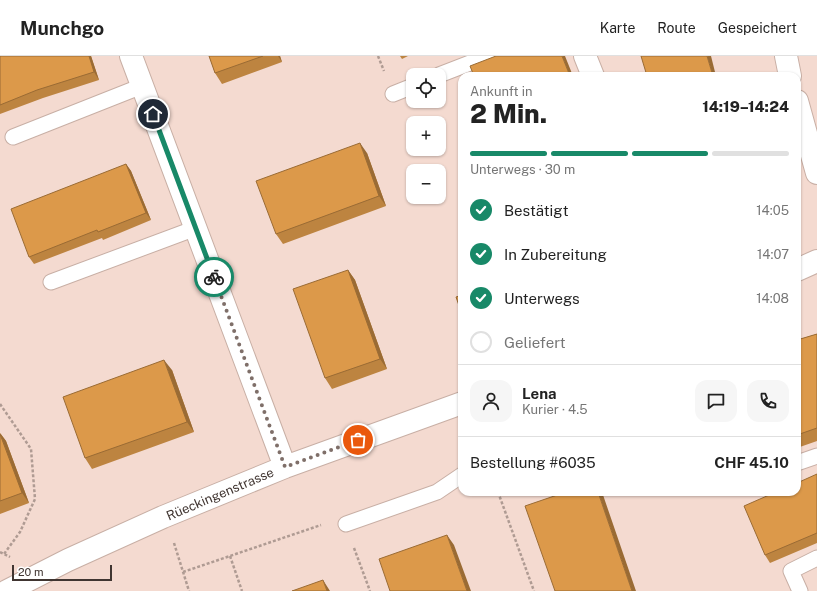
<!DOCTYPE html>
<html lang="de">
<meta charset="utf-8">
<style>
body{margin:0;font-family:"Public Sans",sans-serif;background:#f6f6f6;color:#222;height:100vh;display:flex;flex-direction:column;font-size:15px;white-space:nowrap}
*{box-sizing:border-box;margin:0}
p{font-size:13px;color:#767676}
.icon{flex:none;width:22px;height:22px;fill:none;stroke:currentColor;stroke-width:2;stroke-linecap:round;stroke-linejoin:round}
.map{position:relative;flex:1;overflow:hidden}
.details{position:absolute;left:458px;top:16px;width:343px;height:424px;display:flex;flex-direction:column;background:#fff;border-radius:12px;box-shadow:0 1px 3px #0004}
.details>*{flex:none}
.controls{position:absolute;left:406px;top:12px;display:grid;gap:8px}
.controls a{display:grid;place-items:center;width:40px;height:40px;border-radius:8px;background:#fff;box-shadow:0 1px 3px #0004;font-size:20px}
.scale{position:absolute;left:12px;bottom:10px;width:100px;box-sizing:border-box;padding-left:4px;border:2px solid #403531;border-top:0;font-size:11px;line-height:14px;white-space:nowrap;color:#403531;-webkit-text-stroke:3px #fff;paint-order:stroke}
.pin{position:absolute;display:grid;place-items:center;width:34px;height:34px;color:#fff;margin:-17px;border:2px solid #fff;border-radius:50%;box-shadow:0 1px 4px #0007}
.courier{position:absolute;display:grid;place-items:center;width:40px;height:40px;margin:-20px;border:3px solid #188968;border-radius:50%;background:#fff;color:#222;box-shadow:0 1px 5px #0007}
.head em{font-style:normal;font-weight:800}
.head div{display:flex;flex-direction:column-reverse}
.head{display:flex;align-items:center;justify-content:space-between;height:68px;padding:0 12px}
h1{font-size:26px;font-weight:800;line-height:30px}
.bar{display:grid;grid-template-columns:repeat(4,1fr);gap:6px 4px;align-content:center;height:48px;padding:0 12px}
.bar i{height:5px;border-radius:3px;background:#e0e0e0}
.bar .on{background:#188968}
.bar p{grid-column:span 4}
.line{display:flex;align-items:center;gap:10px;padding:0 12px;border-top:1px solid #e0e0e0}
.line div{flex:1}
.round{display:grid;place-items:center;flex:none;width:42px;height:42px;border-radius:12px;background:#f6f6f6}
ol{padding:0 12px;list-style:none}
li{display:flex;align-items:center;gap:12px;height:44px}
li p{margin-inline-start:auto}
li .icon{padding:4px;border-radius:50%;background:#188968;color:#fff;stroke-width:4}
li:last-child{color:#767676}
li i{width:22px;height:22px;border:2px solid #e0e0e0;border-radius:50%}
header{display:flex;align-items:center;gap:24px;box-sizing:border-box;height:56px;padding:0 20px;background:#fff;border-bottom:1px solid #e0e0e0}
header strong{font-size:19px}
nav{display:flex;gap:22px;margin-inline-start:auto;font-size:14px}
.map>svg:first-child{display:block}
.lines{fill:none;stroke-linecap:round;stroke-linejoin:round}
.service-casing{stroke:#c8afa5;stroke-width:17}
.minor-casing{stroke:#c8afa5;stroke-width:24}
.secondary-casing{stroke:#c8afa5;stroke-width:24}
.path{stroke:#af9b93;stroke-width:2.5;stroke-dasharray:3 2;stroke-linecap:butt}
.service{stroke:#fff;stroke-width:15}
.minor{stroke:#fff;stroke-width:22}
.secondary{stroke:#fff;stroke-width:22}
.wall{fill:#bd8440}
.shaded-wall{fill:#9a6b34}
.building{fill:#dc994a;stroke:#9a6b34}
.done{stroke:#7f6f69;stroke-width:4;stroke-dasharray:0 7.2}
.route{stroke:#188968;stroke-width:5}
.labels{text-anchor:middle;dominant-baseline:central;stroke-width:4;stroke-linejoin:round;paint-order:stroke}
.street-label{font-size:13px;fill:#403531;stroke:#fff}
</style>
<header>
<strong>Munchgo</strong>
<nav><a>Karte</a><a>Route</a><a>Gespeichert</a></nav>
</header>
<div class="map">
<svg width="817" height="535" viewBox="0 0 817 535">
<rect width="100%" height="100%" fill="#f4dad0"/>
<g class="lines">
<g class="service-casing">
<path id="service" d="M439,19L488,0
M393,38L413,30
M13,81L142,30
M51,226L196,172
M797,407L817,400
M346,468L437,436L462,419
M800,535L791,515L817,502"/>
</g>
<g class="minor-casing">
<path id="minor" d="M131,0L285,411
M585,0L593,20
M797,214L817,205
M7,535L68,504L163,461L285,411L462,347"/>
</g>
<g class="secondary-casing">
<path id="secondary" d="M786,0L790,20
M797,45L817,117"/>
</g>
<path class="path" d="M378,0L384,15
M0,348L31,393L35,443L20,476L4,498
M498,436L534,535
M174,487L189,535
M354,492L370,535
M0,496L10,501
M230,500L242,535
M183,516L321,469"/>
<use href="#service" class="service"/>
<use href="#minor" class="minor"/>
<use href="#secondary" class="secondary"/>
</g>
<path class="wall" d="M0,0H91L99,24L43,42L0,58Z
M209,0H280L282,6L222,28L215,17Z
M400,0H408L402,3Z
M367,97L386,150L283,188L276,178Z
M126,108L131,115L151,164L103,184L102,182L34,208L29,201Z
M348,214L355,224L387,313L332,333L325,322Z
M817,278V385L797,392V284Z
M172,314L194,376L92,413L85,402Z
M0,377L6,385L29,447L0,458Z
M817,418V487L770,507L765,499Z"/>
<path class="shaded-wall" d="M89,0H91L99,24L94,16Z
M278,0H280L282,6Z
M562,0H565L573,20H570Z
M707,0H711L716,20H713Z
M360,87L367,97L386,150L379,140Z
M126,108L131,115L151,164L146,157Z
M348,214L355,224L387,313L380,303Z
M164,304L172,314L194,376L187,366Z
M0,377L6,385L29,447L22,437Z
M598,436H602L636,535H632Z
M447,479L454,489L471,535H467Z
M323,524L330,535H327Z"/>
<path class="building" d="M0,0H89L94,16L37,34L0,49Z
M209,0H263L215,17Z
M496,0H562L570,20H474L470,10Z
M641,0H707L713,20H647Z
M360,87L379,140L276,178L256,125Z
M126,108L146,157L98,176L97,174L29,201L11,153Z
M348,214L380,303L325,322L293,233Z
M462,239V258L456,241Z
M817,278V372L797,379V284Z
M164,304L187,366L85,402L63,341Z
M0,378L22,437L0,445Z
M817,418V477L765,499L744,450L776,436H797V427Z
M566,436H598L632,535H555L525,450Z
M447,479L467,535H390L379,503Z
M323,524L327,535H292Z"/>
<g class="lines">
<path class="done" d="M214,221L285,411L358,384"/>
<path class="route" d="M153,58L214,221"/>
</g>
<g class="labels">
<g class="street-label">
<text transform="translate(220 438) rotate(-23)">Rüeckingenstrasse</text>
</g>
</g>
</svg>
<div class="controls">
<a><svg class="icon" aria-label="locate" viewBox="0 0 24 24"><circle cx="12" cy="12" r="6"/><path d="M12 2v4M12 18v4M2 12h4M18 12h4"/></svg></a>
<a>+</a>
<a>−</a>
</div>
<div class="scale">20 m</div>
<div class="pin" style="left:358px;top:384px;background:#ea580c"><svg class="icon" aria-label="bag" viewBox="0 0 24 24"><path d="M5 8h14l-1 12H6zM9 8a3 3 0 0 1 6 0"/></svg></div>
<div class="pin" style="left:153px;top:58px;background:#1f2937"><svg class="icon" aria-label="home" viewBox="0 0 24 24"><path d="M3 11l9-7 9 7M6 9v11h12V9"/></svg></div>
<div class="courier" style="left:214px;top:221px"><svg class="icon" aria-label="bike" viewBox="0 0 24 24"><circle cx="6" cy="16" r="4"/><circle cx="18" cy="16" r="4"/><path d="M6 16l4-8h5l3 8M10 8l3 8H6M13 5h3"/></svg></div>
<section class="details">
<div class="head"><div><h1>2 Min.</h1><p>Ankunft in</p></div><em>14:19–14:24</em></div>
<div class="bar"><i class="on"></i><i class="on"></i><i class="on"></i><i></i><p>Unterwegs · 30 m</p></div>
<ol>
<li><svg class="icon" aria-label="check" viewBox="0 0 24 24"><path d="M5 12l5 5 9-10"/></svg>Bestätigt<p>14:05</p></li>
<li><svg class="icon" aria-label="check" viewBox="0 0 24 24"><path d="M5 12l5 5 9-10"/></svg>In Zubereitung<p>14:07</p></li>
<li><svg class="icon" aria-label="check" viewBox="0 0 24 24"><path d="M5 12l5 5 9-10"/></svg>Unterwegs<p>14:08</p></li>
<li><i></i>Geliefert</li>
</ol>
<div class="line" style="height:72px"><a class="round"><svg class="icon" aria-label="person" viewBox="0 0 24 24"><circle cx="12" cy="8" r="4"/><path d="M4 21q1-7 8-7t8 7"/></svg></a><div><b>Lena</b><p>Kurier · 4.5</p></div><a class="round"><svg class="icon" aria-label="chat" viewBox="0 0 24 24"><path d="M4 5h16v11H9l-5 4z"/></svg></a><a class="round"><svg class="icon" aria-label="phone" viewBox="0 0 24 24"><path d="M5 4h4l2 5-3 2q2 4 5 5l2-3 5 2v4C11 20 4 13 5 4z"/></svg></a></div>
<div class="line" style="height:52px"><div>Bestellung #6035</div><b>CHF 45.10</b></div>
</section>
</div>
